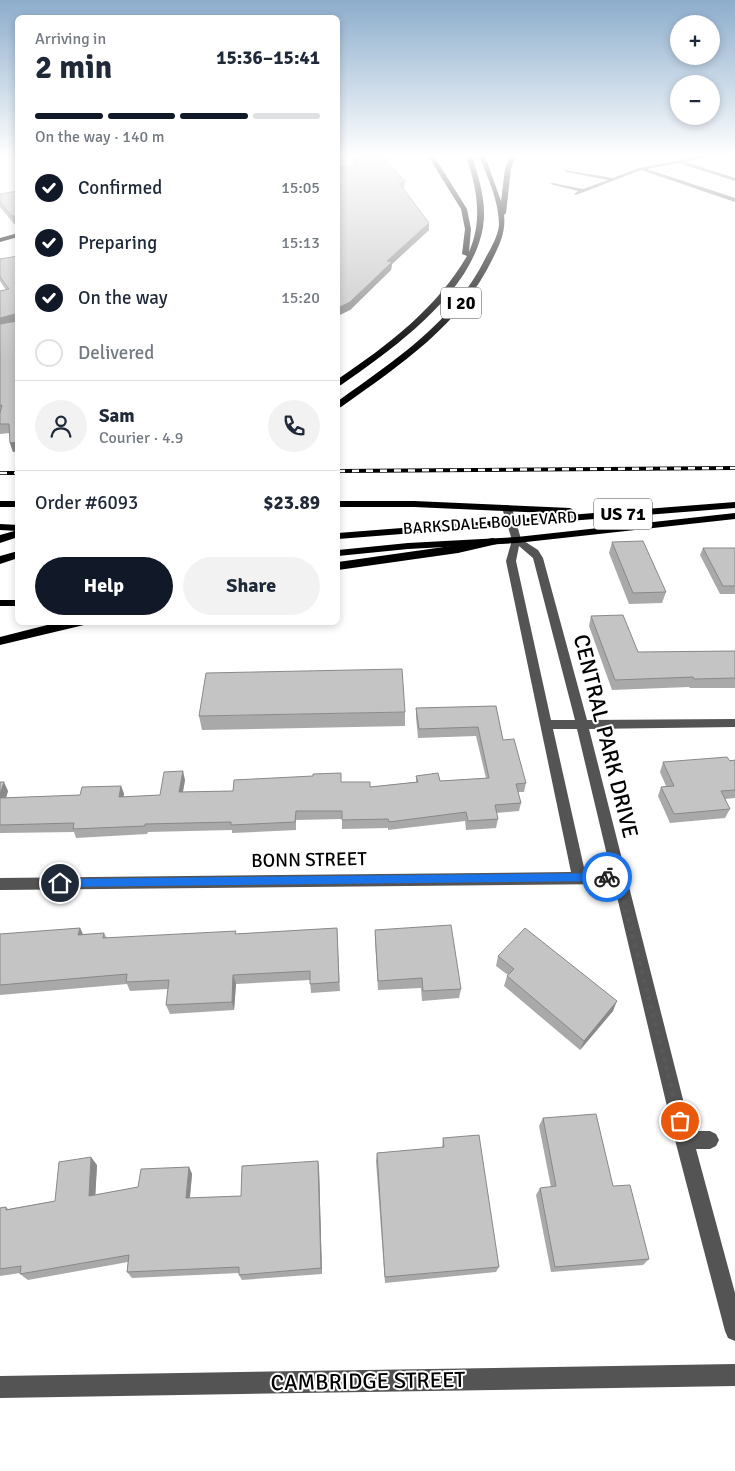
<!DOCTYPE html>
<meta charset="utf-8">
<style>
body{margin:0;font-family:Signika,sans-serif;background:#f2f2f3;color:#1f2937;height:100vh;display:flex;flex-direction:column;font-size:19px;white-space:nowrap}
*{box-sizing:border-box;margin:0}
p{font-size:16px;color:#747a83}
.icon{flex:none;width:28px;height:28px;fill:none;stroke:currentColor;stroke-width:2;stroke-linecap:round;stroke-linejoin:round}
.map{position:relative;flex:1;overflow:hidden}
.drawer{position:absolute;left:15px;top:15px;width:325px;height:610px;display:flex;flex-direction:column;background:#fff;border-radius:8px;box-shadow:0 2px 8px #0003}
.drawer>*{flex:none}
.tools{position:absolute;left:670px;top:15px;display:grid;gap:10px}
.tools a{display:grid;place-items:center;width:50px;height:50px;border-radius:50%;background:#fff;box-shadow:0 2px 8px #0003;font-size:25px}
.pin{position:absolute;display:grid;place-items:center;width:42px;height:42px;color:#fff;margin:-21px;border:2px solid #fff;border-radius:50%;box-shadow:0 1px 5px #0007}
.courier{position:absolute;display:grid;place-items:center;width:50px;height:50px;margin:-25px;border:4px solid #1a73e8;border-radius:50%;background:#fff;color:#222;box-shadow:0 1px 6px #0007}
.summary em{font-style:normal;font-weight:800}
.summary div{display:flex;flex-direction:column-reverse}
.summary{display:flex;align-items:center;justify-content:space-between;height:85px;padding:0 20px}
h1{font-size:32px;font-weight:800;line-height:38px}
.bar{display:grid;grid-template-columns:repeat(4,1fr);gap:8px 5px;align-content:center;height:60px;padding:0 20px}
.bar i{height:6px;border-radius:4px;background:#e0e1e3}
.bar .current{background:#111827}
.bar p{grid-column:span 4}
.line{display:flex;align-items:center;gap:12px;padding:0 20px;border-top:1px solid #e0e1e3}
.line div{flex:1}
.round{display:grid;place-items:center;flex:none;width:52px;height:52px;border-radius:26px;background:#f2f2f3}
ol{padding:0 20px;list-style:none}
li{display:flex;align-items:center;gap:15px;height:55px}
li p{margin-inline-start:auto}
li .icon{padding:5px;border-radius:50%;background:#111827;color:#fff;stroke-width:4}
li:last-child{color:#747a83}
li i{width:28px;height:28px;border:2px solid #e0e1e3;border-radius:50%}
.action{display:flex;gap:10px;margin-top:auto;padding:10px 20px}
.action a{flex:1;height:58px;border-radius:30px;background:#111827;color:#fff;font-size:20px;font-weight:800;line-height:58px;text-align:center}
.action a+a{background:#f2f2f3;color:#1f2937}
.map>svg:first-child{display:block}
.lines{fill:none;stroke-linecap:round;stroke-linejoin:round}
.minor{fill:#545454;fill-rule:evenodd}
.major{fill:#000;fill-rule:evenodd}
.highway{fill:#000;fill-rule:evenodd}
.rail-casing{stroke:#000;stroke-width:4}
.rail{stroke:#fff;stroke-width:2.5;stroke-dasharray:7;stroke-linecap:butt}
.wall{fill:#a9a9a9}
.shaded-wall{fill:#898989}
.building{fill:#c4c4c4;stroke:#898989}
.route{fill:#1a73e8}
.done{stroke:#595959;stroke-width:5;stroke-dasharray:0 9}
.labels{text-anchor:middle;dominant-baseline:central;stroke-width:4;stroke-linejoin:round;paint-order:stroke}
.far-street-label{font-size:16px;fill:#000;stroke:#fff}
.shield{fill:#fff;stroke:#4c4c4c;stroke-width:1}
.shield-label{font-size:18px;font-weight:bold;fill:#000}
.street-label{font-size:19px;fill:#000;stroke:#fff}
.near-street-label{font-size:22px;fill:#000;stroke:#fff}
</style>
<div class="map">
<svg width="735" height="1471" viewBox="0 0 735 1471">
<rect width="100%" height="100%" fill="#fff"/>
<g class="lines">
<path class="minor" d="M703,156H712L685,162L735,178V181L679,163L647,169L735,198V202L641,170L576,195L574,194L578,191L550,184L552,183L583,189L608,180L566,172L564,170L613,178L639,168Z
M507,505L512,508L521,539L538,550L543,558L587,720L735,719V727L589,729L691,1131H710L716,1134L719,1140L716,1146L710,1149H696L735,1293V1341L728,1338L725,1331L675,1140L614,884L0,890V878L571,872L506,561L512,540L502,508ZM519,546L533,558L575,720H551L516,561ZM553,729H577L611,872H585Z
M735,1364V1386L0,1398V1376Z"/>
<path class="major" d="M18,233V237L0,242V238Z
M0,501H18V507H0Z
M338,501H414L570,508L575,511L570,514L414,507H338Z
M735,502V508L338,539V533Z
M735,513V519L517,543L408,549L338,556V550L408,543L517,537Z
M0,524L18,525V531L0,530Z
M0,600H18V606H0Z"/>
<path class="highway" d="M428,156H434L467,209L471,229L469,252C483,220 477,188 466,156H472C479,178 487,203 483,227C472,293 393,349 341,385L338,386V379C387,346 437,308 467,256L462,254L465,229L461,209Z
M479,156H485L501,201L505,169L510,156H516L511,169L506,213L504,215C506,231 500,244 493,258C461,325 400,365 341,407L338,408V401C395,360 454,322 486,257C491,248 498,236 499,225C499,201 488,178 479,156Z
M18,530V537L0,543V535Z
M493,538L497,540L499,542L497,544L458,553L338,570V562L458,545Z
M18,551V558L0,564V556Z
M59,622H85L84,625L0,645V637Z"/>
<g class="rail-casing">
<path id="rail" d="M338,471L735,468
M0,473H18"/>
</g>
<use href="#rail" class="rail"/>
</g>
<path class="wall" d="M351,156H383L405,182L404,189L429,230L392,264L391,270L350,310L354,166Z
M18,191V223L14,224L0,207V194Z
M18,256V451L13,452L10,443V433L0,434V291L6,290L0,281V259Z
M612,542L666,592L662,603L629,604L609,553Z
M703,548H735V594H720L700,555Z
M591,616L638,652L735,651V688H690L689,687L612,690L589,626Z
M496,706L503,740L526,783L524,792H518L521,803L519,811L496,813L498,819L496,828L466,830L465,821L388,830V828L342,829V819L296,820V830L232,833V830L148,832L147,834L76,838L74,832L0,833V782L8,791L6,798L80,795L121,786L124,794L123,797L160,795L185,780L183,792L233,791L341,782L370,787L416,782V776L440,781L486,778L476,736L418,738L416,717V708Z
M405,712V726L202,730L199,716Z
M735,760V798L725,799L730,809L725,818L670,823L658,796L661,787L666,786L660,772L663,762Z
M80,928L83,934L104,933L107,938L236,934L337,928L340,991L311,993L310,980L236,984L234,1010L170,1014L166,1005L168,989L130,991L127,984L0,995V933V934Z
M375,930L461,989L459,998L422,1001L421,988L378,990L375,940Z
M498,956L613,1011L580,1050L504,986L507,976L508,975L496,966Z
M543,1118L613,1186L649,1259L643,1265L551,1272L536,1195L540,1188L551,1187L539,1126Z
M443,1138L499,1267L496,1272L385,1283L376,1161L377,1153L442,1148Z
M318,1161L319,1168L322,1274L242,1280L239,1275V1273L132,1278L127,1272L128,1262L28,1280L20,1274V1273L0,1276V1208L6,1207L8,1209L55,1201L97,1165L95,1195L138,1187L189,1167L192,1174L190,1198L241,1196Z"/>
<path class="shaded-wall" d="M18,215V223L14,224L12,216Z
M429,223V230L392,264L391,270L350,310L338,316V308L387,261Z
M15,314L18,322L0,327V318Z
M18,442V451L13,452L10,443Z
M183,771L185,780L181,801L179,792Z
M4,782L8,791L3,807L0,801V794Z
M121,786L124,794L122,806L119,797Z
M80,928L84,937L78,935Z
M233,975L236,984L234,1010L232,1002Z
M617,1001L613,1011L580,1050L584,1041Z
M91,1157L97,1165L95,1203L89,1196Z
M318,1161L319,1168L322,1274L321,1268Z
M189,1167L192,1174L189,1205L186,1198Z"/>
<path class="building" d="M353,156H383L405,182L399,183L429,223L387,261L392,262L350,302L338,308V167L357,166Z
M18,191V215L12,216L0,202V194Z
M18,256V442L10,443L9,424H0V413L2,405L0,406V324L17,321V316L15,314L0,318V291L9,289L0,277V259Z
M643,541L666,592L633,593L612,542Z
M703,548H735V586H723Z
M623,615L638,652L735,651V678L694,679L693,677L615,680L591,616Z
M402,669L405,712L199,716L206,673Z
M496,706L503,740L514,739L526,783L516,784L521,803L495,805L498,819L468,821L466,812L389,822L388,819L342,820V811H296L295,822L231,825V822L145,824V826L73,829L74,823L0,825V798L80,795L82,787L121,786L119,797L160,795L164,772L183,771L179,792L233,791L234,780L313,776V774L341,773V782H370V787L418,782L416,776L438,773L440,781L489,778L478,727L419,729L416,708Z
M727,757L730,761L735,760V790L721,791L730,809L674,814L661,787L674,786L663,762Z
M0,782H4L0,794Z
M451,925L461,989L423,991L422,978L378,981L375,930Z
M80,928L78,935L104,933L103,938L236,931L235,934L337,928L339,982L310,984V971L233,975L232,1002L166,1005L169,980L126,982L127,974L0,985V934Z
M525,928L617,1001L584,1041L507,976L514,969L498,956Z
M596,1114L613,1186L630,1185L649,1259L555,1267L540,1188L556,1186L543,1118Z
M479,1135L499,1267L385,1277L377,1153L444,1147L443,1138Z
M91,1157L89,1196L138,1187L141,1169L189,1167L186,1198L241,1196L242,1166L318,1161L321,1268L239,1275V1267L127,1272L129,1255L20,1274L21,1266L0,1269V1208L6,1207V1210L55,1201L59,1162Z"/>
<linearGradient id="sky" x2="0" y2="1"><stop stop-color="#8cadcc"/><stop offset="0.43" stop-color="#fff"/><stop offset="1" stop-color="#fff" stop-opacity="0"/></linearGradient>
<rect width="735" height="362" fill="url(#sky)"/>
<path class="route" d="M607,873L612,877L607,881L60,887L55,883L60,879Z"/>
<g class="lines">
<path class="done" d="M607,877L618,878L680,1121"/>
</g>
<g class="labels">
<g class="far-street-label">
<text transform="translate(490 523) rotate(-4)">BARKSDALE BOULEVARD</text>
</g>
<g class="shield">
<rect x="441" y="287.5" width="40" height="31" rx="4"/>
<rect x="594" y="498.5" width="58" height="31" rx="4"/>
</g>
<g class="shield-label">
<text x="461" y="303">I 20</text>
<text x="623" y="514">US 71</text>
</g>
<g class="street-label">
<text transform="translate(309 860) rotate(-1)">BONN STREET</text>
</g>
<g class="near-street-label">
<text transform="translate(606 736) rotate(76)">CENTRAL PARK DRIVE</text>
<text transform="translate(368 1381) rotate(-1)">CAMBRIDGE STREET</text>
</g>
</g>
</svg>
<div class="tools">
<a>+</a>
<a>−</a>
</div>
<div class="pin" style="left:680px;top:1121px;background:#ea580c"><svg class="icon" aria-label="bag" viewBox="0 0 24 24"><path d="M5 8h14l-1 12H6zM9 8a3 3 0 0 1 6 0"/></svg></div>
<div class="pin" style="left:60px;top:883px;background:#1f2937"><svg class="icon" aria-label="home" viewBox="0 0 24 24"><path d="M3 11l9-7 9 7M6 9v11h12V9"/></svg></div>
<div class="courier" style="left:607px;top:877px"><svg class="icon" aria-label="bike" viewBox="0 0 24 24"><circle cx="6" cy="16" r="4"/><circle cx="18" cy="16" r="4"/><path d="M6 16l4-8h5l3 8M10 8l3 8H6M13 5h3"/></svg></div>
<section class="drawer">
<div class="summary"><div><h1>2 min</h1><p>Arriving in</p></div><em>15:36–15:41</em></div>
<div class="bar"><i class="current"></i><i class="current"></i><i class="current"></i><i></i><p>On the way · 140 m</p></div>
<ol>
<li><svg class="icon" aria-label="check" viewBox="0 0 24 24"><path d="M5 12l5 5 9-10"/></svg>Confirmed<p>15:05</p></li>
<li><svg class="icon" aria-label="check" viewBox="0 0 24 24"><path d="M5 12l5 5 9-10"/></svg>Preparing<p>15:13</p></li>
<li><svg class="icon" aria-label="check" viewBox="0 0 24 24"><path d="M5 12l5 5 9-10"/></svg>On the way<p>15:20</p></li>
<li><i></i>Delivered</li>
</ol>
<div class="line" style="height:90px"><a class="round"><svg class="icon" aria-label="person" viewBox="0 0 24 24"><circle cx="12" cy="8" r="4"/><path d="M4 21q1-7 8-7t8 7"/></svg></a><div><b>Sam</b><p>Courier · 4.9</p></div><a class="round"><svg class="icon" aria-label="phone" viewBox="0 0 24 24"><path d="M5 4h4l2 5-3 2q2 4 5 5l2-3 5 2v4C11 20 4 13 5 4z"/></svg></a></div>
<div class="line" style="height:65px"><div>Order #6093</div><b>$23.89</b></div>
<div class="action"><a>Help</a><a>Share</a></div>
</section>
</div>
